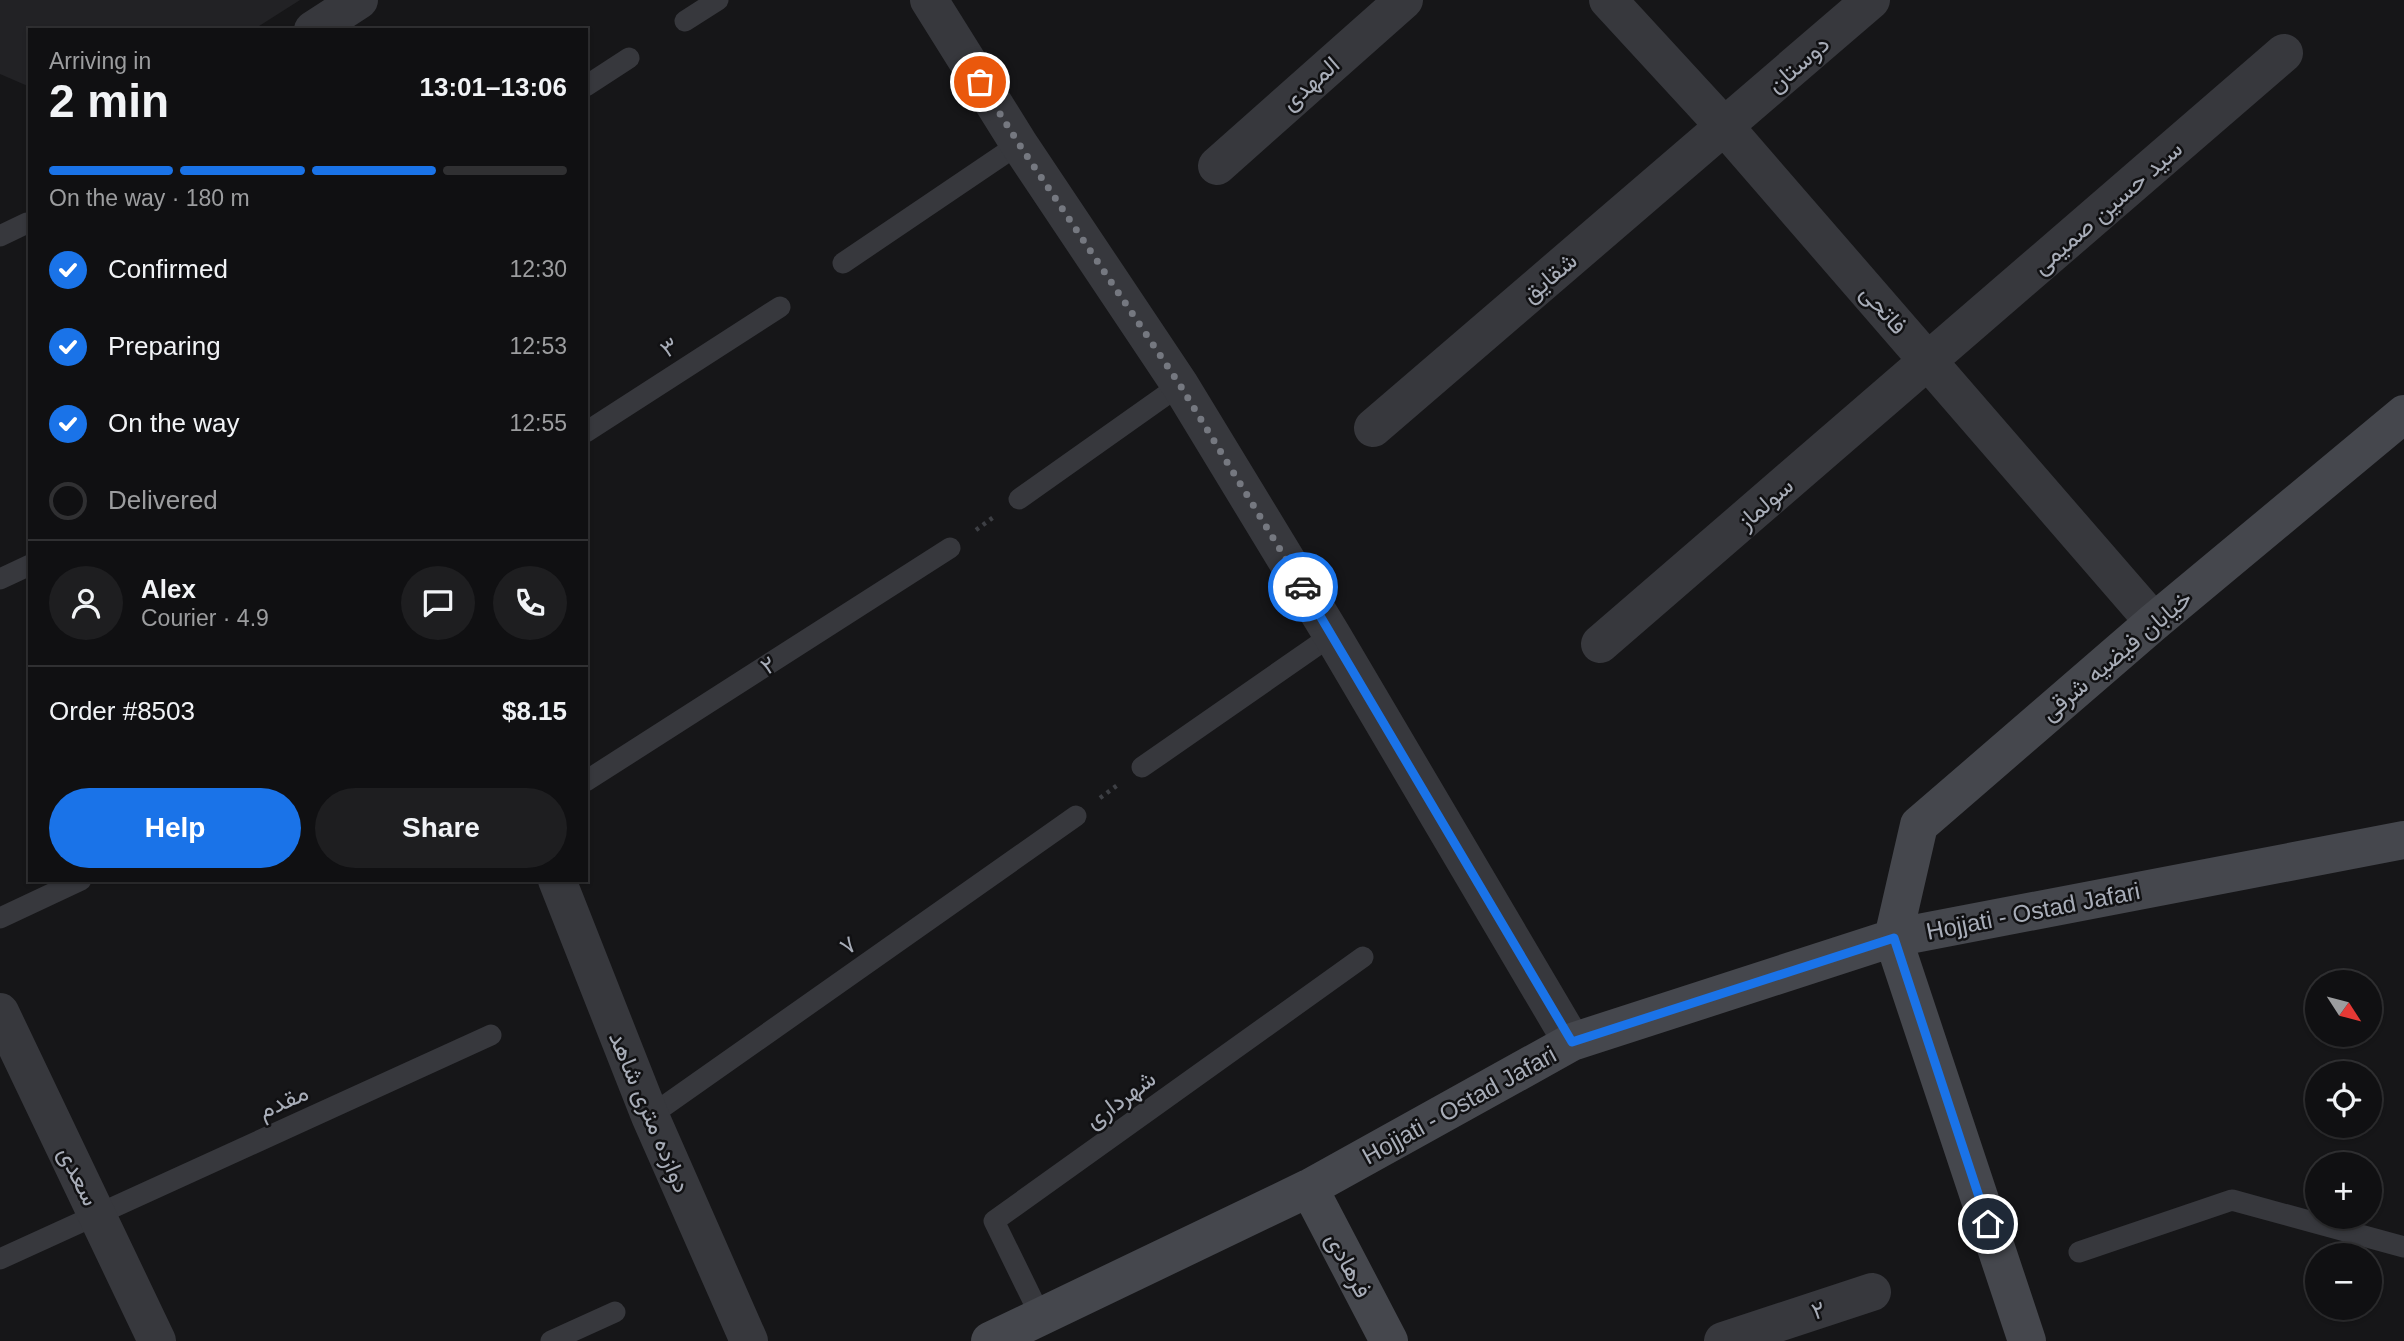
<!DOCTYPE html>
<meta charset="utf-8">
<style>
body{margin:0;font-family:Arial,Vazirmatn,sans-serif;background:#1e1e20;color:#f1f3f6;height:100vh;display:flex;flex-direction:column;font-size:26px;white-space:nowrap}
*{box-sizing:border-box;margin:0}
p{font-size:23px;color:#9c9d9f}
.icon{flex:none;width:38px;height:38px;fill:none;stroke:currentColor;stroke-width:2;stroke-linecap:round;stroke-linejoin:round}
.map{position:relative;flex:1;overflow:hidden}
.panel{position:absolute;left:28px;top:28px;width:560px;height:854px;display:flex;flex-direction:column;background:#101012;border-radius:0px;box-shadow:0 2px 5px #0004,0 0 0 2px #303032}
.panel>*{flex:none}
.needle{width:46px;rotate:126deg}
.fabs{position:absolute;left:2305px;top:970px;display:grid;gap:14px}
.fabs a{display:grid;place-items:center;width:77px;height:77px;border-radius:50%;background:#101012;box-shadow:0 2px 5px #0004,0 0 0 2px #303032;font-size:35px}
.pin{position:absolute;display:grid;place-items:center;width:60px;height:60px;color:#fff;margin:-30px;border:4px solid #fff;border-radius:50%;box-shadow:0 2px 7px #0007}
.courier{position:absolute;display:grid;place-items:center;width:70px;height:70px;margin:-35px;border:5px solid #1a73e8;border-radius:50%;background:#fff;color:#222;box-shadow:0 2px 9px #0007}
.overview em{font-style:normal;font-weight:800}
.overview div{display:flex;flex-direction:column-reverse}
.overview{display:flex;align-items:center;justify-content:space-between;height:119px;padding:0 21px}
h1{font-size:46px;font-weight:800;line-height:52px}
.bar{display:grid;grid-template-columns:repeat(4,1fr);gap:10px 7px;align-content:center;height:84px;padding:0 21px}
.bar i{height:9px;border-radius:5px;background:#303032}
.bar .current{background:#1a73e8}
.bar p{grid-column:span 4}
.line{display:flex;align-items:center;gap:18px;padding:0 21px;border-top:2px solid #303032}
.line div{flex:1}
.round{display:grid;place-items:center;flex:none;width:74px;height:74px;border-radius:37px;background:#1e1e20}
ol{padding:0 21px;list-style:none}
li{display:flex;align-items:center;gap:21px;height:77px}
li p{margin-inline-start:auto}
li .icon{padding:7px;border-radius:50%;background:#1a73e8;color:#fff;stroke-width:4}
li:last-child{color:#9c9d9f}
li i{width:38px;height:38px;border:4px solid #303032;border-radius:50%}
.button{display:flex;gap:14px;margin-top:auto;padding:14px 21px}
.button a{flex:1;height:80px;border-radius:42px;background:#1a73e8;color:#fff;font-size:28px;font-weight:800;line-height:80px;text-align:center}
.button a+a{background:#1e1e20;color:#f1f3f6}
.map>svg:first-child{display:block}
.built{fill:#222225}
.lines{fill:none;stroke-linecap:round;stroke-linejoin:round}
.path{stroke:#3d3f44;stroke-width:4.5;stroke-dasharray:3.5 5;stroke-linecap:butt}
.lane{stroke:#37383d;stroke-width:21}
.street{stroke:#37383d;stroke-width:38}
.secondary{stroke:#45474d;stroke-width:38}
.done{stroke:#757880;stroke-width:7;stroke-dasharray:0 12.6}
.route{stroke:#1a73e8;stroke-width:9}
.labels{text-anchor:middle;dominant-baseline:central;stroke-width:5;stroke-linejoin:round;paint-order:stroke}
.street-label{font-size:24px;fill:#a8adb8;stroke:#111113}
</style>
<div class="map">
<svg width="2404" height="1341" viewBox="0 0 2404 1341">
<rect width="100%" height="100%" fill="#161618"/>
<path class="built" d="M0,0H300L253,30H30V87L0,74Z"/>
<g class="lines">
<path class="path" d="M976,530L995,516
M1100,798L1119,784"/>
<path class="lane" d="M685,21L718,0
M586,86L629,58
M0,236L27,223
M843,263L1019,144
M586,432L780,307
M1019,499L1180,385
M0,579L30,565
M1142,767L1332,635
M586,781L950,548
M0,918L81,880
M650,1116L1076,816
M2079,1252L2232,1200L2404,1247
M0,1259L491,1035
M1041,1317L994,1221L1363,957
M551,1341L615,1312"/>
<path class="street" d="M929,0L1019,144L1180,385L1332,635L1572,1042
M1608,0L1725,127L2154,622
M313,30L359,0
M1217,166L1404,0
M1373,428L1871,0
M1600,644L2284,53
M557,880L650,1116L749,1341
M0,1012L157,1341
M1723,1341L1872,1292"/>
<path class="secondary" d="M1309,1188L1389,1341
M990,1341L1309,1188L1572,1042L1893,938L2404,840
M2027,1341L1893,938L1919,825L2154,622L2404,414"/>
</g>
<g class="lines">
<path class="done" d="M980,82L1019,144L1180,385L1303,587"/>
<path class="route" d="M1303,587L1572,1042L1894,938L1988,1224"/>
</g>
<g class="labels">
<g class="street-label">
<text transform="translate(1798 64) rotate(-41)">دوستان</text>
<text transform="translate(1310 83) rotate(-41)">المهدی</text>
<text transform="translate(2107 207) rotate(-41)">سید حسین صمیمی</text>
<text transform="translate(1549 277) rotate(-40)">شقایق</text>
<text transform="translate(1884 309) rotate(49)">فاتحی</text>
<text transform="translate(669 347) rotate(-33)">۳</text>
<text transform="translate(1765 503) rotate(-41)">سولماز</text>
<text transform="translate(2116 655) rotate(-40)">خیابان فیضیه شرقی</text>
<text transform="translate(768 665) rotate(-33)">۲</text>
<text transform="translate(2033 911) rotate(-11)">Hojjati - Ostad Jafari</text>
<text transform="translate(848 945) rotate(-35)">۷</text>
<text transform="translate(1120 1099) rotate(-36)">شهرداری</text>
<text transform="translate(283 1101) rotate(-24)">مقدم</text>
<text transform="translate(1459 1105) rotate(-29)">Hojjati - Ostad Jafari</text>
<text transform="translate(650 1112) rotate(67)">دوازده متری شاهد</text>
<text transform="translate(79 1176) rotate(64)">سعدی</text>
<text transform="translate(1349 1265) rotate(62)">فرهادی</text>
<text transform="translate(1818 1310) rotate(-18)">۲</text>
</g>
</g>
</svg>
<div class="fabs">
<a><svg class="needle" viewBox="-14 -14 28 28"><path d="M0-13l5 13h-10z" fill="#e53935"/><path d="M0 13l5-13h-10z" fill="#9c9d9f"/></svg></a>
<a><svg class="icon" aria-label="locate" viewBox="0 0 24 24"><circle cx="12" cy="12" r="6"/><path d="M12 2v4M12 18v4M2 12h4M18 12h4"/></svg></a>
<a>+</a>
<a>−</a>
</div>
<div class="pin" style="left:980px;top:82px;background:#ea580c"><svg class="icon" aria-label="bag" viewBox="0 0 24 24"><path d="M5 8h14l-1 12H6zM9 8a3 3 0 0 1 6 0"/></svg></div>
<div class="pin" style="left:1988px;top:1224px;background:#1f2937"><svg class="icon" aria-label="home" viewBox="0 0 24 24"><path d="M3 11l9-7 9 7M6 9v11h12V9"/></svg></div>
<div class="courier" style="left:1303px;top:587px"><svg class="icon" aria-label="car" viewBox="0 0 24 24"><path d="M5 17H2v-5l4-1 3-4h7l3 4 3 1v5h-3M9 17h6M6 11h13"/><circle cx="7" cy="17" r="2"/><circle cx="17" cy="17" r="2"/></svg></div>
<section class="panel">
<div class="overview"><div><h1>2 min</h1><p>Arriving in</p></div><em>13:01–13:06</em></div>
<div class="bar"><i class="current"></i><i class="current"></i><i class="current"></i><i></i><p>On the way · 180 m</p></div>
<ol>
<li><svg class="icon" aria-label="check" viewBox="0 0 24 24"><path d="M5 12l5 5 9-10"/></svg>Confirmed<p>12:30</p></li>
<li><svg class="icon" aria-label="check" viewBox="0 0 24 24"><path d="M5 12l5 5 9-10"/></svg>Preparing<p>12:53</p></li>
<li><svg class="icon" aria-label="check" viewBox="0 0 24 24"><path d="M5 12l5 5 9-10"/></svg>On the way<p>12:55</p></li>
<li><i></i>Delivered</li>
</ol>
<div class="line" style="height:126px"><a class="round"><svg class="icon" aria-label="person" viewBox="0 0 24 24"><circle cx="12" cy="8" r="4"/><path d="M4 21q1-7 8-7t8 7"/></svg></a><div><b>Alex</b><p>Courier · 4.9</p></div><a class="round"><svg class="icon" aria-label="chat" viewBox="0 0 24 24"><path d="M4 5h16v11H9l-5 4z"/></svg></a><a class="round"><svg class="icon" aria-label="phone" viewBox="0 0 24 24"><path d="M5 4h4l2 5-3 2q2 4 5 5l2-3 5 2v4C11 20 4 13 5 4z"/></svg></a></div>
<div class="line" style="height:91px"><div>Order #8503</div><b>$8.15</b></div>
<div class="button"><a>Help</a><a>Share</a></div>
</section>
</div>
